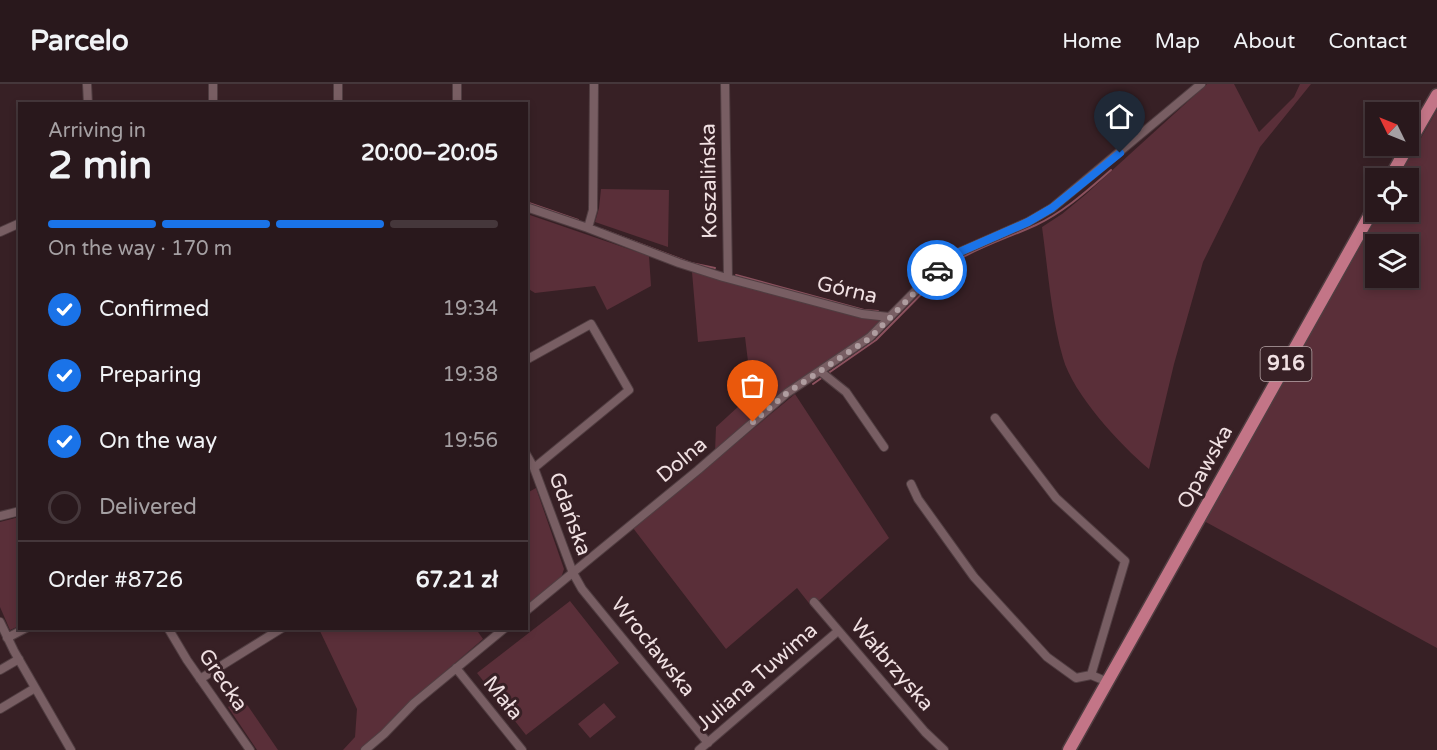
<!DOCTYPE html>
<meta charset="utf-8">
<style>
body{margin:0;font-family:"Varela Round",sans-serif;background:#312125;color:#f1f3f6;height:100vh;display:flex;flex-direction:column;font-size:22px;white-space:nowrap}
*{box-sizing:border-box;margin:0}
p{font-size:20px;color:#a5a0a3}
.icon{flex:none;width:33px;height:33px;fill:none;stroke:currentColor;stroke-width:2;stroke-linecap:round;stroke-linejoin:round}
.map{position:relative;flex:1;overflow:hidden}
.sheet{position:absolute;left:18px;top:18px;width:510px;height:528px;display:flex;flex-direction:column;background:#29181c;border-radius:0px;box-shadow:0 3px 9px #0003,0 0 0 2px #45373b}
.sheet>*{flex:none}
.needle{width:39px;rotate:313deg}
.fabs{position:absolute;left:1365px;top:18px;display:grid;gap:12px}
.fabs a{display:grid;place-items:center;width:54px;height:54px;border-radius:0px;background:#29181c;box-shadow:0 3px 9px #0003,0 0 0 2px #45373b;font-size:30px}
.pin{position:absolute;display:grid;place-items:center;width:51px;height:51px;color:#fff;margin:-62px -26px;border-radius:50% 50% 50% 0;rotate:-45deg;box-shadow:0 0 6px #0007}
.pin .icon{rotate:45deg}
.courier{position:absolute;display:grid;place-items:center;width:60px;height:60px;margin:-30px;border:4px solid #1a73e8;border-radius:50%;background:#fff;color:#222;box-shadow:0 2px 8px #0007}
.summary em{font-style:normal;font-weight:700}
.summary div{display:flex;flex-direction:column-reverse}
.summary{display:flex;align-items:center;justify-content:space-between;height:102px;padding:0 30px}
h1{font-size:39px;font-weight:700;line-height:45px}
.bar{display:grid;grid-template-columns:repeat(4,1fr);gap:9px 6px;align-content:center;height:72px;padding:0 30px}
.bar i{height:8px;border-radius:4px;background:#45373b}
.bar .on{background:#1a73e8}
.bar p{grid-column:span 4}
.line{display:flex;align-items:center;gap:15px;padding:0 30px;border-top:2px solid #45373b}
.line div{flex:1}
ol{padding:0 30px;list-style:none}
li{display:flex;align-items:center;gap:18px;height:66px}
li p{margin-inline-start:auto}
li .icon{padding:6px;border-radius:50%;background:#1a73e8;color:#fff;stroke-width:4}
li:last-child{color:#a5a0a3}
li i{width:33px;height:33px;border:3px solid #45373b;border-radius:50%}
header{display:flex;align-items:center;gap:36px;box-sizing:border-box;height:84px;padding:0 30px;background:#29181c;border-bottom:2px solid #45373b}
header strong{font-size:28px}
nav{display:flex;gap:33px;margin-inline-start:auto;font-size:21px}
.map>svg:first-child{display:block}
.green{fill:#5a2f39;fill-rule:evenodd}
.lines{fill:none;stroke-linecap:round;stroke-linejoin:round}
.stream{stroke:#8b515e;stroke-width:2}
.street-casing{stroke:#503d41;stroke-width:10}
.primary-casing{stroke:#503d41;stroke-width:15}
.street{stroke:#785e63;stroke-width:8}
.primary{stroke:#c37587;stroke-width:12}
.done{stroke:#af9da0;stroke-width:6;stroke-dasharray:0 10.8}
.route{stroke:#1a73e8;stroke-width:8}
.labels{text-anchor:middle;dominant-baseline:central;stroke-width:6;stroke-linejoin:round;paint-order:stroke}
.shield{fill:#372025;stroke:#b8a6a9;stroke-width:1.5}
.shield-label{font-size:20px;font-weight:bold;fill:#f0e0e2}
.street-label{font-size:21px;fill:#f0e0e2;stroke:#372025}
</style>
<header>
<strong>Parcelo</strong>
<nav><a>Home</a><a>Map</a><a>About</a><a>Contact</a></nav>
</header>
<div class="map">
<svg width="1437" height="666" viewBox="0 0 1437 666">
<rect width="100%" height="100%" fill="#372025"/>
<path class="green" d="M1207,0H1234L1259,48L1294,13L1300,0H1311L1260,63L1203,178L1174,280L1149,385C1120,361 1073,310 1063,274C1051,232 1048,186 1042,143L1062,130L1085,111Z
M1437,26V564L1204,437L1380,128H1408V94H1398ZM1376,160H1408V194H1376Z
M601,105L669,106L668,163L595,138L599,124Z
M527,130L649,172L651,202L607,226L595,202L535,209L527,204Z
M692,188L844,229L886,234L869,252L715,368L716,343L752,310L745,253L698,258Z
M795,310L889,454L812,523L797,504L726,565L633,444Z
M536,404L564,485L561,494L527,521V409Z
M19,433V542L10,546L0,523V438Z
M570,517L619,579L526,651L477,589Z
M319,545H476L483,555L404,623L391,639L361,666H343L355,653L357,625Z
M241,615L248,622L278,666H257L228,623Z
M604,619L616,633L590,654L578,640Z"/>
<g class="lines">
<path class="stream" d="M526,118L578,136
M601,145L691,179L715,184
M736,191L864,226L878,227
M827,290L876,256L951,180C977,163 1008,154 1036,141C1064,128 1088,106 1111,86
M813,300L823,293"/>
<g class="street-casing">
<path id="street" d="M87,0L88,20
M457,0V20
M725,0L728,194
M213,20V0
M338,20V0
M526,123L588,144L679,179L723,193L862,230L889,233
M588,144L593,126L594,0
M0,148L20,139
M526,276L591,240L629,306L534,384
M821,288L846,308L884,363
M995,334L1056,414L1125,477L1091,591
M526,370L534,384L573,489L582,505L708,659
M911,400L918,415L974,493L1047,573L1076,594L1091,591L1108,598
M0,432L20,427
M814,518L925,648L944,666
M526,527L698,386L787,309L870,253L932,190L953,171L1028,138L1052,124L1201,0
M0,538L14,567L71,666
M168,544L187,576L250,666
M7,554L26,544
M456,584L522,666
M0,586L19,575
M200,595L282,544
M0,625L35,604
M365,666L384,650L414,619L505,544
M699,666L838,547"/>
</g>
<g class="primary-casing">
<path id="primary" d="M1408,61L1437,11
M1390,94L1408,62
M1069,666L1376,120"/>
</g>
<use href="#street" class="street"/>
<use href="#primary" class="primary"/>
</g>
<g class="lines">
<path class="done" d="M753,338L787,309L870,254L937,186"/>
<path class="route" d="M937,186L953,171L1028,138L1052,124L1120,69"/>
</g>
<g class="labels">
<rect class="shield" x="1260.5" y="263" width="51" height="34" rx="4.5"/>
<g class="shield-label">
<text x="1286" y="280">916</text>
</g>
<g class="street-label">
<text transform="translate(709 97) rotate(-91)">Koszalińska</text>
<text transform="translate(847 206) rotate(13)">Górna</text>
<text transform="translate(682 376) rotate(-40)">Dolna</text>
<text transform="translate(1205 383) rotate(-61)">Opawska</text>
<text transform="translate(570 430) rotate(70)">Gdańska</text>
<text transform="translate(653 563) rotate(51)">Wrocławska</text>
<text transform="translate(892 581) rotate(49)">Wałbrzyska</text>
<text transform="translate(757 593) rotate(-41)">Juliana Tuwima</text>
<text transform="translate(223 596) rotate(56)">Grecka</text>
<text transform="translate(503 614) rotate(51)">Mała</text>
</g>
</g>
</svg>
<div class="fabs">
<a><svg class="needle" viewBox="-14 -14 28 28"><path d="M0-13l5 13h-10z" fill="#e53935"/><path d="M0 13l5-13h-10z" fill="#a5a0a3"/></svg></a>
<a><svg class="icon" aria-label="locate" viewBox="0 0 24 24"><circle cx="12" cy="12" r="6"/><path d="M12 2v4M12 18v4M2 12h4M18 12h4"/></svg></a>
<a><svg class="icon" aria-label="layers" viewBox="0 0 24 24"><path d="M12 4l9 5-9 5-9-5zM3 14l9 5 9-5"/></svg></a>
</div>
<div class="pin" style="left:753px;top:338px;background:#ea580c"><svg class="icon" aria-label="bag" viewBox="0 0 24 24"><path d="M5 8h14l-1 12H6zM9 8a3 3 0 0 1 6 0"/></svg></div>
<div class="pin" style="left:1120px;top:69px;background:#1f2937"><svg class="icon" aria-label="home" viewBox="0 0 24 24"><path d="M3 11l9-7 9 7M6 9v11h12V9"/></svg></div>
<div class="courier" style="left:937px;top:186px"><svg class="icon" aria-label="car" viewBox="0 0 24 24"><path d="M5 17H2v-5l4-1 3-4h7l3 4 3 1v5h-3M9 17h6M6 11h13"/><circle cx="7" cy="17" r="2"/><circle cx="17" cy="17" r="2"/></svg></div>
<section class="sheet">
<div class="summary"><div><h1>2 min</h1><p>Arriving in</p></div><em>20:00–20:05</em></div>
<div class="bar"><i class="on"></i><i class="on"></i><i class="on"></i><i></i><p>On the way · 170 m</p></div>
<ol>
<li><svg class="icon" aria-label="check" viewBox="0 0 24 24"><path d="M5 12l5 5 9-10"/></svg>Confirmed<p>19:34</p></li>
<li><svg class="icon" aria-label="check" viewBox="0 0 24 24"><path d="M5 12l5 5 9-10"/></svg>Preparing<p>19:38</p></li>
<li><svg class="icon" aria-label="check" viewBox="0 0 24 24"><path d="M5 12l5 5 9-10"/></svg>On the way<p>19:56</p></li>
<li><i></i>Delivered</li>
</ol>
<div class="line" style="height:78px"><div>Order #8726</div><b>67.21 zł</b></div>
</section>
</div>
